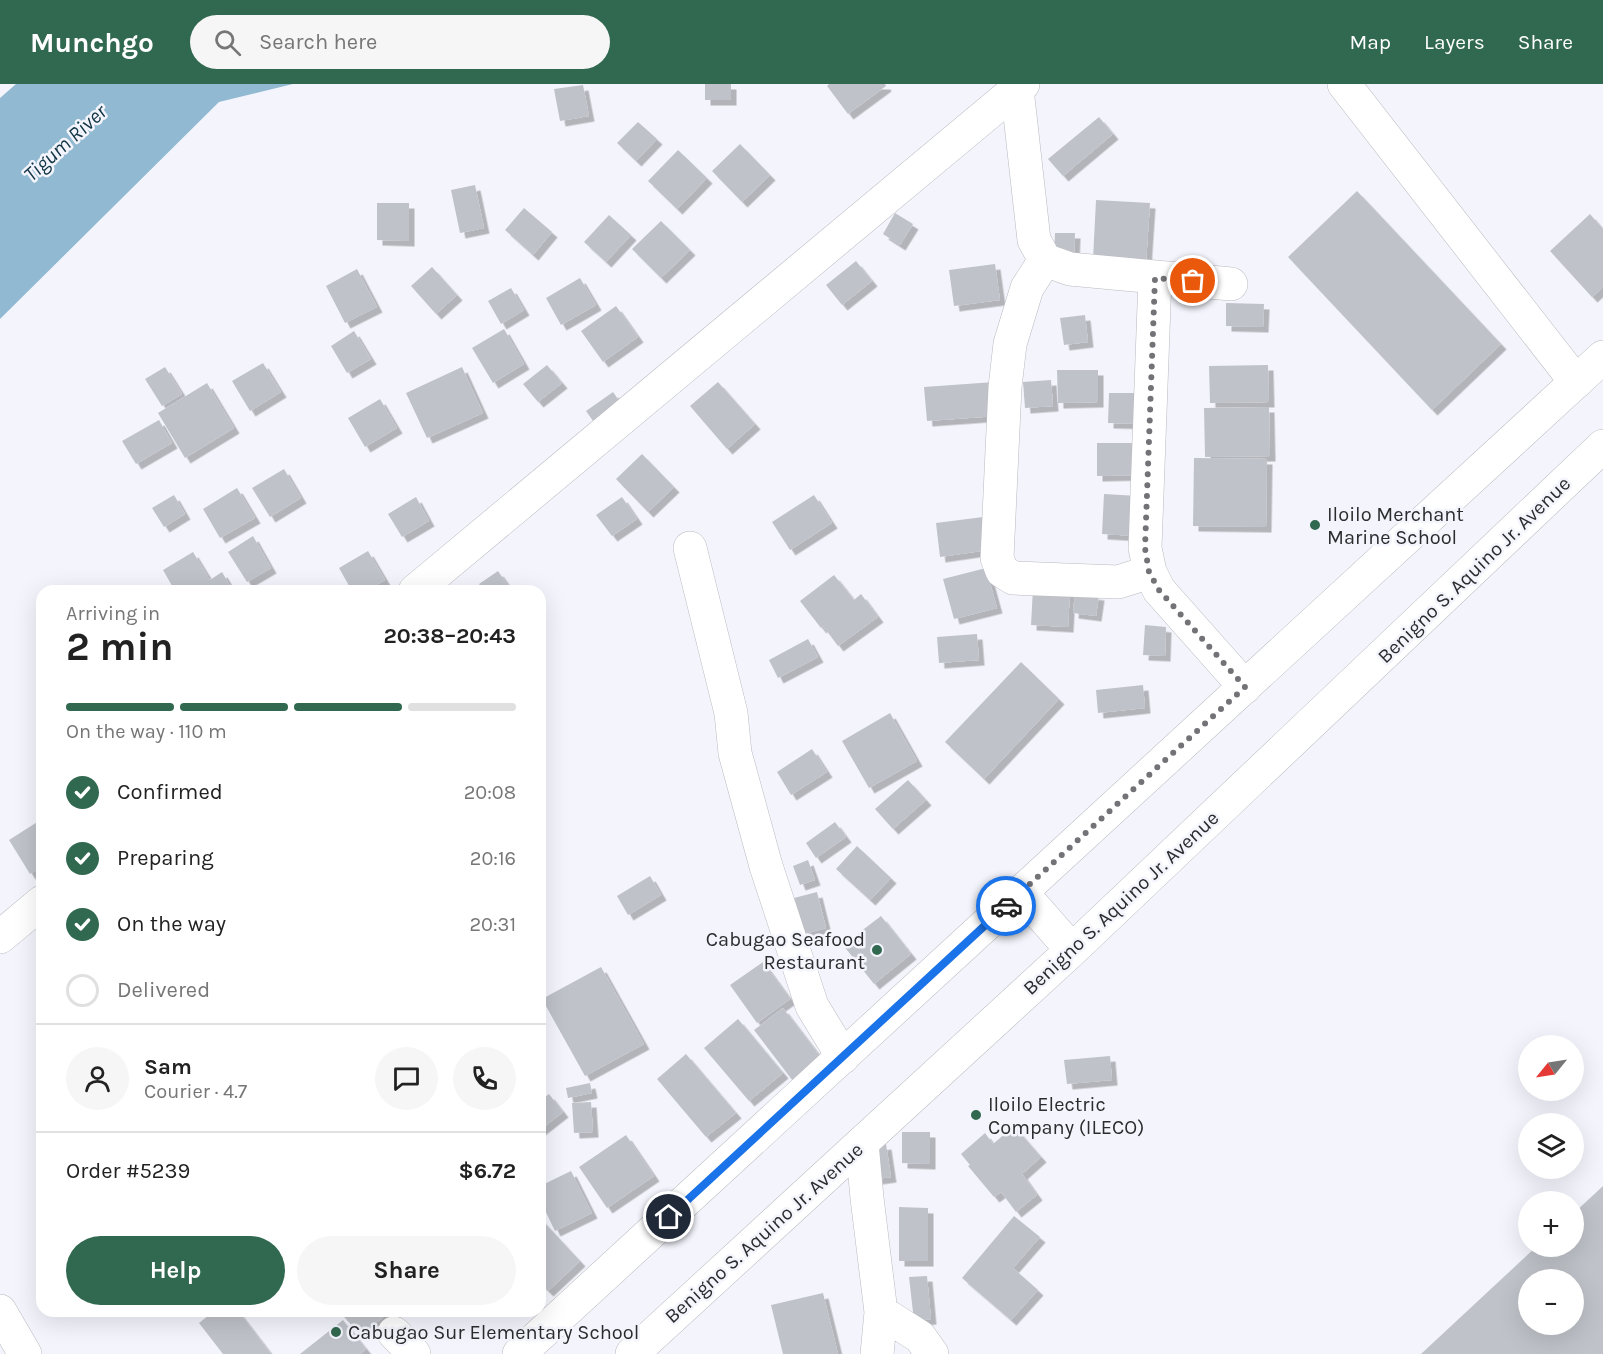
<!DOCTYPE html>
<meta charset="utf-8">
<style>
body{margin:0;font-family:Karla,sans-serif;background:#f6f6f6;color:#222;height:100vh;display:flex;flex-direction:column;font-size:22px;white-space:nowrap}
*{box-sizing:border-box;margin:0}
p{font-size:20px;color:#767676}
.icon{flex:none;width:33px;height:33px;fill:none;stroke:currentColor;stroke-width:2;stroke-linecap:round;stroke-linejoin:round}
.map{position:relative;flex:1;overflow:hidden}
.side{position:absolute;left:36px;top:501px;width:510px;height:732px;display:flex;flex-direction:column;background:#fff;border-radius:18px;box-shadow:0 6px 24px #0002}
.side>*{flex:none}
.needle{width:39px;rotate:240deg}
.controls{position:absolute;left:1518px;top:951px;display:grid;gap:12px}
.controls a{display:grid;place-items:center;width:66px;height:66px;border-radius:50%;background:#fff;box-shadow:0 6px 24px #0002;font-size:30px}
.pin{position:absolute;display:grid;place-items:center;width:51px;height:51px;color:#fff;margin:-26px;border:3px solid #fff;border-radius:50%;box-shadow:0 2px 6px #0007}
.courier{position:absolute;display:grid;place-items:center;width:60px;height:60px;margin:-30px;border:4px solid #1a73e8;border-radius:50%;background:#fff;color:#222;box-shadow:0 2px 8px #0007}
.head em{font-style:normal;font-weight:700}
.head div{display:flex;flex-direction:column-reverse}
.head{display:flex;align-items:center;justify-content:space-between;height:102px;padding:0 30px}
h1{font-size:39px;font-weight:700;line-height:45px}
.bar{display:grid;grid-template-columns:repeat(4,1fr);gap:9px 6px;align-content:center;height:72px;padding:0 30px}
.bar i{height:8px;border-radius:4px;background:#e0e0e0}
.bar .active{background:#316850}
.bar p{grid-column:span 4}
.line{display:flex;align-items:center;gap:15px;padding:0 30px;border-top:2px solid #e0e0e0}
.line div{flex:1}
.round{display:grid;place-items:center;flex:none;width:63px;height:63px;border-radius:32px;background:#f6f6f6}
ol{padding:0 30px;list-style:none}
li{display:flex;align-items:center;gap:18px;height:66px}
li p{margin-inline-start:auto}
li .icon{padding:6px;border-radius:50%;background:#316850;color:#fff;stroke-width:4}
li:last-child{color:#767676}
li i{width:33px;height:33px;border:3px solid #e0e0e0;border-radius:50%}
.action{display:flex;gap:12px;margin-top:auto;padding:12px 30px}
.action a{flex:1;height:69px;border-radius:36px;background:#316850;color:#fff;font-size:24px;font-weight:700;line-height:69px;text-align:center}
.action a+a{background:#f6f6f6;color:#222}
header{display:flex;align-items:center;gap:36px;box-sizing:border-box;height:84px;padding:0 30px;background:#316850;color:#fff}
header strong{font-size:28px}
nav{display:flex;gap:33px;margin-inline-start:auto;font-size:21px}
.search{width:420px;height:54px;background:#f6f6f6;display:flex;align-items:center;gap:15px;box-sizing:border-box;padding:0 21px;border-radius:33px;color:#767676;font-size:22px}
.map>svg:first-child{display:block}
.water{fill:#91b9d1}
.building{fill:#bfc3c9;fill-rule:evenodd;filter:url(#shadow)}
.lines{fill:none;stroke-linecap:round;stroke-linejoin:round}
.minor-casing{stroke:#b9bac0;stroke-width:34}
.major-casing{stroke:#b9bac0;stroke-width:34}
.minor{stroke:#fff;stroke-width:33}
.major{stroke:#fff;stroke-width:33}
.done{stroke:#727277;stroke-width:6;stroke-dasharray:0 10.8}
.route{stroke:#1a73e8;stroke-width:8}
.poi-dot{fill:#316850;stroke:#f4f5fc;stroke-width:2}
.labels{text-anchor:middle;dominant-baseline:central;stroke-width:5;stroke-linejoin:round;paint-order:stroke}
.poi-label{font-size:20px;fill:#2c2c2f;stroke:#f4f5fc;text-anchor:start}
.street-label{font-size:20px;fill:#2c2c2f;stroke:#f4f5fc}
.water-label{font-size:21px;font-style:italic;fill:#123546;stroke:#f4f5fc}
</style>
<header>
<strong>Munchgo</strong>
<div class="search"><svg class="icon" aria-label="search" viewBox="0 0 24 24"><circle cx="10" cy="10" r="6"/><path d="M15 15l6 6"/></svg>Search here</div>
<nav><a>Map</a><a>Layers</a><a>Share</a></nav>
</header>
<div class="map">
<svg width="1603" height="1270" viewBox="0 0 1603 1270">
<defs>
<filter id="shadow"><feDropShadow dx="5.5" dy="5.5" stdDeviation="0" flood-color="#0004"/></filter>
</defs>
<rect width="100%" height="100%" fill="#f4f5fc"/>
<path class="water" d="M16,0H293L219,18L0,235V14Z"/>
<path class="building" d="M705,0H731V16H705Z
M829,0H885L886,2L848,30L827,2Z
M583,1L589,32L560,37L554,5Z
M1099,33L1113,50L1063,92L1048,75Z
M638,38L657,55L636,77L617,59Z
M740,60L770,91L742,118L712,87Z
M678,66L707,94L677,125L648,97Z
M475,101L484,144L460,149L451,106Z
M1357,107L1501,260L1432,326L1288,173Z
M1096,116L1150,119L1146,179L1093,175Z
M377,119H409V157L377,156Z
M524,124L552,148L533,171L505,146Z
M895,129L913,140L900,161L883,150Z
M1590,130L1603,145V203L1592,213L1550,167Z
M609,131L631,151L606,178L584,158Z
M661,137L690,166L661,194L632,165Z
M1055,149H1075L1074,175L1054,174Z
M856,177L872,197L842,221L826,201Z
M995,180L1000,216L954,222L949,186Z
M432,183L457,211L436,230L411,202Z
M357,185L377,223L345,239L326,202Z
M580,194L596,221L561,241L546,214Z
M511,204L524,226L501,240L488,217Z
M1226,219L1264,220L1263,243L1226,242Z
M616,222L638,253L603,278L581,247Z
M1085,231L1088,258L1064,261L1060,234Z
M504,245L524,280L493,299L472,264Z
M354,247L371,275L347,289L331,262Z
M263,279L281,308L250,327L232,297Z
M547,281L562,299L538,318L523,300Z
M1268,281L1269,318L1210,319L1209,282Z
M165,283L182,310L162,322L145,295Z
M462,283L483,329L427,354L406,309Z
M1057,286H1098V318L1058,319Z
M1051,296L1053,322L1025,324L1023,298Z
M718,298L755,340L727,365L690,322Z
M994,298L997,332L927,337L924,303Z
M207,299L234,344L185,374L158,329Z
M613,308L625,325L598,344L586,327Z
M1109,309H1150V340L1108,339Z
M380,315L397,344L365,363L348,334Z
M1269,323L1270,372L1205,373L1204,324Z
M159,336L172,359L136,380L122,357Z
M1097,359H1143V391L1097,392Z
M642,370L674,403L648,428L616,395Z
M1194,374L1267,375L1266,443L1193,442Z
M284,385L301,414L270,433L252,404Z
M237,404L255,434L220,454L203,425Z
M1104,410L1138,412L1136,452L1102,450Z
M174,411L185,430L164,443L152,424Z
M814,411L832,439L790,466L772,438Z
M416,413L429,437L402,453L388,430Z
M622,413L637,435L612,452L596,431Z
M983,433L988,466L940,473L936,439Z
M253,452L271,484L247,498L228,468Z
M368,467L385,496L366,507H352L339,484Z
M193,468L210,496L222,488L233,507H175L163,486Z
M986,484L997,524L954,535L943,495Z
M498,487L512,507H484L479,500Z
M834,491L854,516L861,510L878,533L838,562L823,542L821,544L800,517Z
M1033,504L1070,507L1068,543L1031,541Z
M1075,508L1099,511L1096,532L1073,529Z
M1145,541L1166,543L1165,572L1143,571Z
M977,550L979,576L939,579L937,553Z
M808,555L818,573L778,594L769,576Z
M1021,578L1059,615L984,695L945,658Z
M1143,601L1145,624L1098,629L1096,606Z
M890,629L917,677L869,704L842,657Z
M812,665L827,688L791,711L777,688Z
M908,696L926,716L893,745L875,725Z
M42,735V782L30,790L9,756Z
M835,738L846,753L816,774L806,759Z
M857,762L891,794L870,816L836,785Z
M808,776L815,796L800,801L793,782Z
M650,792L661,811L628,831L617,812Z
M817,808L826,844L804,850L794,814Z
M881,832L911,870L874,900L843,861Z
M763,878L790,915L757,939L730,901Z
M601,883L644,960L585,992L542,915Z
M783,924L828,983L799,1005L754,946Z
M738,935L783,989L749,1017L704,964Z
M686,970L736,1029L706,1053L657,995Z
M1110,972L1112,996L1067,1000L1064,976Z
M590,999L592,1009L568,1014L566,1004Z
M549,1010L563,1028L540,1046V1017Z
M591,1018L593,1048L574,1049L572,1019Z
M1014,1042L1041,1073L1022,1090L1037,1111L1016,1128L1001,1108L994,1113L968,1082L970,1081L961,1070L985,1049L993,1060Z
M902,1048H930V1080L902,1079Z
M626,1051L654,1092L607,1124L579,1083Z
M886,1060L891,1093L877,1095L872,1062Z
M571,1087L592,1129L555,1147L540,1116V1102Z
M1603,1102V1270H1421L1537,1162H1574V1129ZM1528,1196H1574V1240H1528Z
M899,1123L928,1124V1177H899Z
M1014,1132L1040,1153L1013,1184L1038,1206L1011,1236L962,1194Z
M540,1134L580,1177L548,1207L540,1199Z
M927,1192L931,1235L914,1237L909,1193Z
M823,1209L838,1270H783L771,1221Z
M214,1227H238L271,1270H223L199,1239Z
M339,1227H390L361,1252Z
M343,1236L366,1265L360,1270H300Z"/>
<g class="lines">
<g class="minor-casing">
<path id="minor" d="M1344,0L1576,298
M1017,5L1034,156L1045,176L1070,185L1231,200
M1045,176L1027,204L1010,260L1005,303L997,474L1002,487L1013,494L1118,498L1150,488
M1155,194L1145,464L1150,488L1159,506L1245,603
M690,464L731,629L735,669L766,782L812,922L843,973
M415,507L1023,0
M0,853L42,818
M862,1059L867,1114L881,1228L877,1270
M0,1227L25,1270
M881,1228L920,1253L932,1270
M394,1249L414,1270"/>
</g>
<g class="major-casing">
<path id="major" d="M1021,808L1072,866
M519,1270L1603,273
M632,1270L1072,866L1603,362"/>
</g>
<use href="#minor" class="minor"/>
<use href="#major" class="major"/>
</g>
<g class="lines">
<path class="done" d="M1006,822L1245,603L1159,506L1149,488L1145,464L1155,194L1193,197"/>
<path class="route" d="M669,1133L1006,822"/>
</g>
<g class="poi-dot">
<circle cx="1315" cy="441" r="6"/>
<circle cx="877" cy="866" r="6"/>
<circle cx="976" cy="1031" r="6"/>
<circle cx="336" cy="1248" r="6"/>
</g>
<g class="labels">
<g class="poi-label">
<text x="1327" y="430">Iloilo Merchant<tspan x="1327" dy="23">Marine School</tspan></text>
<text x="865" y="855" text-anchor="end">Cabugao Seafood<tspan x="865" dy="23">Restaurant</tspan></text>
<text x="988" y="1020">Iloilo Electric<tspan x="988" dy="23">Company (ILECO)</tspan></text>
<text x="348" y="1248">Cabugao Sur Elementary School</text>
</g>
<g class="street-label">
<text transform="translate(1474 486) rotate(-44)">Benigno S. Aquino Jr. Avenue</text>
<text transform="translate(1121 819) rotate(-43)">Benigno S. Aquino Jr. Avenue</text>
<text transform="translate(764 1149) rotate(-42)">Benigno S. Aquino Jr. Avenue</text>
</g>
<g class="water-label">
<text transform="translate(65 59) rotate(-42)">Tigum River</text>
</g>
</g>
</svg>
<div class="controls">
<a><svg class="needle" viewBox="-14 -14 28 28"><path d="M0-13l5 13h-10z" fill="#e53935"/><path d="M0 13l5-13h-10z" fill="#767676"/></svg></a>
<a><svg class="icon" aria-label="layers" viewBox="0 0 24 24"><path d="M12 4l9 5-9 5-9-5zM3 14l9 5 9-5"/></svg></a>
<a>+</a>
<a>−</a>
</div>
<div class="pin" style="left:1193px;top:197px;background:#ea580c"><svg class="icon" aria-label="bag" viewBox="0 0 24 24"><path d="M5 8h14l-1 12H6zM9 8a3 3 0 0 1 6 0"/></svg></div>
<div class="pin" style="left:669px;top:1133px;background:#1f2937"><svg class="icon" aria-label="home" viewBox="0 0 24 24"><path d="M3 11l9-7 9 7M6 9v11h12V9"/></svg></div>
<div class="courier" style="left:1006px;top:822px"><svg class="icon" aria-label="car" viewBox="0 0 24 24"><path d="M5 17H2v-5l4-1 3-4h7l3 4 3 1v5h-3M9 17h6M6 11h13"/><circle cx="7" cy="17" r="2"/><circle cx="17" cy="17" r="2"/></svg></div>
<section class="side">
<div class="head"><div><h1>2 min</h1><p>Arriving in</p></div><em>20:38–20:43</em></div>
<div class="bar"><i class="active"></i><i class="active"></i><i class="active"></i><i></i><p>On the way · 110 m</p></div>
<ol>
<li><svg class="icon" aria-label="check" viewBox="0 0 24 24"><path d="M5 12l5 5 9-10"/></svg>Confirmed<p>20:08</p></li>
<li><svg class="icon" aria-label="check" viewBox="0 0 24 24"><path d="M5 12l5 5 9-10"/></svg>Preparing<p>20:16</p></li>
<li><svg class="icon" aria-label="check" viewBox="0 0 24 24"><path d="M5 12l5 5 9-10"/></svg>On the way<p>20:31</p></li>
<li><i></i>Delivered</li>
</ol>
<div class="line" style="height:108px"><a class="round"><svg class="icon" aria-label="person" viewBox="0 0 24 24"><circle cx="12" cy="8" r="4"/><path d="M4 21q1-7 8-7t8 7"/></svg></a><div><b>Sam</b><p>Courier · 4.7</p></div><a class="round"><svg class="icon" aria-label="chat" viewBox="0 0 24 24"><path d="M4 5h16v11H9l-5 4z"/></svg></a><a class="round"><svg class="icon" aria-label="phone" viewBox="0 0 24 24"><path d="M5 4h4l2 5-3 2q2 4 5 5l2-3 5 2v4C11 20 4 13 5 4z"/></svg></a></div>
<div class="line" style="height:78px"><div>Order #5239</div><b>$6.72</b></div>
<div class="action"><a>Help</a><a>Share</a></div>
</section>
</div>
